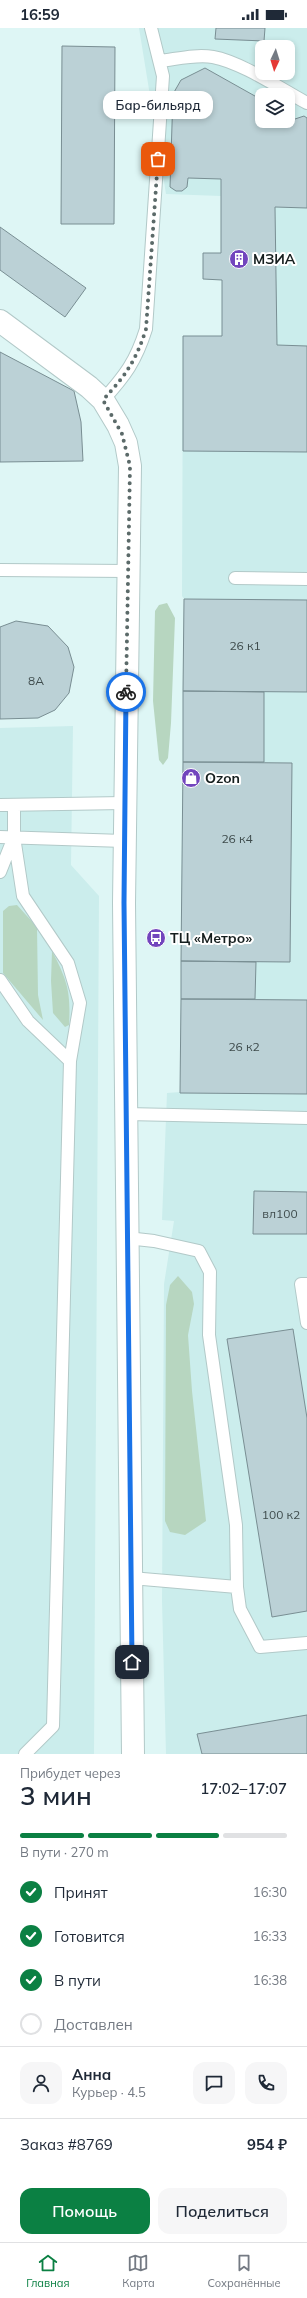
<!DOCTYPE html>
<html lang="ru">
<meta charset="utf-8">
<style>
body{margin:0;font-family:Mulish,sans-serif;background:#f6f6f7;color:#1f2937;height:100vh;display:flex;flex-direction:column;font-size:15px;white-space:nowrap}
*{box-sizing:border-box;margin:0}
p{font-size:13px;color:#747a83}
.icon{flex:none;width:22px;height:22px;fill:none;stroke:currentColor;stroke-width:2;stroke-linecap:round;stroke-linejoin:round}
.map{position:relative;height:1726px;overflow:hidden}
.side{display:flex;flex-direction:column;background:#fff;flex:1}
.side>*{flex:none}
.needle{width:26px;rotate:184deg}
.buttons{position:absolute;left:255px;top:12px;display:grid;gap:8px}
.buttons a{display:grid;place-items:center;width:40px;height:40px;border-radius:8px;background:#fff;box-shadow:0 2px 6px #0003;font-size:20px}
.pin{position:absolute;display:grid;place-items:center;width:34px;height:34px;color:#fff;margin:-17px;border-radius:8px;box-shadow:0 2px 6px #0006}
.courier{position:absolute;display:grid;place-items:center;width:40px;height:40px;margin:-20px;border:3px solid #1a73e8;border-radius:50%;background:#fff;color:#222;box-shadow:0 1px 5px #0007}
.bubble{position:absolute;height:28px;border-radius:12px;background:#fff;box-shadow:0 2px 6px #0003;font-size:13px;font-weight:600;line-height:28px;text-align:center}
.summary em{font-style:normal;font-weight:600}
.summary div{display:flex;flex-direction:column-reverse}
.summary{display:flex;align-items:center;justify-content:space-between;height:68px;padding:0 20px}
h1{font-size:26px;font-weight:600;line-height:30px}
.bar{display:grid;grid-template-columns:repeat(4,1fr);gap:6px 4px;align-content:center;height:48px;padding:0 20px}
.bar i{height:5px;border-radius:3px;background:#e0e1e3}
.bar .active{background:#0b8043}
.bar p{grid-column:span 4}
.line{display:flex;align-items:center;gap:10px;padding:0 20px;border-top:1px solid #e0e1e3}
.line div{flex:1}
.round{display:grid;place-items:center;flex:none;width:42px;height:42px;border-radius:12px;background:#f6f6f7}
ol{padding:0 20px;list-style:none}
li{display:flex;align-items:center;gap:12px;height:44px}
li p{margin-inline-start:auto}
li .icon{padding:4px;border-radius:50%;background:#0b8043;color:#fff;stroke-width:4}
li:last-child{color:#747a83}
li i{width:22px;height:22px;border:2px solid #e0e1e3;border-radius:50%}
.primary-button{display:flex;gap:8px;margin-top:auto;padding:8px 20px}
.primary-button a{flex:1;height:46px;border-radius:12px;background:#0b8043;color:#fff;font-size:16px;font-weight:600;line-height:46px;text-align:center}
.primary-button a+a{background:#f6f6f7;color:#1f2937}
.status{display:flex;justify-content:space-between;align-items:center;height:28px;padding:0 20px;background:#fff;direction:ltr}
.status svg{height:11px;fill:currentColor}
.tab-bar{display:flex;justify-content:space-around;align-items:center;height:56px;border-top:1px solid #e0e1e3;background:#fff;font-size:11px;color:#747a83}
.tab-bar a{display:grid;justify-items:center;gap:2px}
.tab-bar .active{color:#0b8043}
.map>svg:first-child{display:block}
.built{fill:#cbedec;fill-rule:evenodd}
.green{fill:#b7d6c0}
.building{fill:#bbd1d6;stroke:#798e93}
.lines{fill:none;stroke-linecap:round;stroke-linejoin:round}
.lane-casing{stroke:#b2c9c8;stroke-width:14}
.secondary-casing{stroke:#b2c9c8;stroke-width:24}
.lane{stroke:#fff;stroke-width:12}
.secondary{stroke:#fff;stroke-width:22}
.done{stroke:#5b6a69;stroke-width:4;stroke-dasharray:0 7.2}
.route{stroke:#1a73e8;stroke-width:5}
.labels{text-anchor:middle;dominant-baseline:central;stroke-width:4;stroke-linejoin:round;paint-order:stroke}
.number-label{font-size:12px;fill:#3e4b4c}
.poi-label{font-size:14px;font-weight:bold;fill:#151e1e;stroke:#fff;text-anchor:start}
</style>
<div class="status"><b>16:59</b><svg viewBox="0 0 49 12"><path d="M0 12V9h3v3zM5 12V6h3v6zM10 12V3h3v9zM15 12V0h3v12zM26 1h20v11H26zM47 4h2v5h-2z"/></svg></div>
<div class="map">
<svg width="307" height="1726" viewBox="0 0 307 1726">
<rect width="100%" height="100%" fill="#def6f5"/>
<path class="built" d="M139,0H307V1726H166L162,1573L164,1256L174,1193L162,1192L167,1065L180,1064L184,571L182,568L183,308H222V252L203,251V225H221V168L166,166ZM262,19H288V45H262ZM262,67H288V93H262Z
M73,698L71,837L99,868L94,1726H0V700Z"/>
<path class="green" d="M167,575L175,590L171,695L168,730L163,737L159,732L153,673L155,583L159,577Z
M17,877L37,899L38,967L43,992L3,945V883L9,878Z
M52,923C67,952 71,963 69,997L65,999L53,985L51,953Z
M178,1248L192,1264L194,1276L188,1307L192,1363L206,1493L185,1507L170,1504L165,1493L166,1277L170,1257Z"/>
<path class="building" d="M216,0H265L264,13L215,11Z
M62,18L115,19L114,196H61Z
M205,40L262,72V93H288V87L295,91L304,88L307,90V180L275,179L277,317L307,318V424L183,423V308H222V252L203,251V225H221V151L188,150L187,159L182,163H176L170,159L173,66L181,52Z
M0,199L86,260L65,289L0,242Z
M0,324L74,363L81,394L83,433L0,434Z
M184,571L307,572V664L183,663Z
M16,593L48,598L68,619L74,639L69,665L55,682L38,690L0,691V599Z
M183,663L264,664V734H183Z
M183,734L292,735L290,934L181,933Z
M181,933L256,934L255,971H181Z
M181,971L307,972V1066L180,1065Z
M254,1163L307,1164V1206H253Z
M293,1301L307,1390V1583L272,1589L227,1311Z
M307,1687V1726H202L197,1706Z"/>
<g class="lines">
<g class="lane-casing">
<path id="lane" d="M160,33C177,31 196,26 213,29C241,34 281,61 307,75
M103,372C125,348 136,333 146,301L163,48L151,0
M0,542L128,543
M235,550L307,551
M0,777L124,775
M0,809L124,813
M14,809L23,868L68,935L80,975L70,1033L53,1698L25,1726
M0,844L14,809V777
M0,952L28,993L70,1033
M126,1086L307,1090
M127,1210L154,1213L199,1223L210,1244L209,1307L236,1497L237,1559
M307,1256H301L307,1295
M131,1550L237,1559L240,1581L260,1619L307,1615"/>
</g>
<g class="secondary-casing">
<path id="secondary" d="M0,293L89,359L103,372L118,397L126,415L130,438L124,875L133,1726"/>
</g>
<use href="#lane" class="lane"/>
<use href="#secondary" class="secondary"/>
</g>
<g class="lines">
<path class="done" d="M126,664L130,438L122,406L103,372C125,348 136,333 146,301L158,131"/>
<path class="route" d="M126,664L124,875L132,1634"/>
</g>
<defs>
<g id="building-disc" transform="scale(1)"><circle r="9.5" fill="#7245bd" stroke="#fff"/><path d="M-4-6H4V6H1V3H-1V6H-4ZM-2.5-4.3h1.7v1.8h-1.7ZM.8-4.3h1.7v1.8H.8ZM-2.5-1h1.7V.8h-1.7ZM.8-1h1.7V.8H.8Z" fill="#fff"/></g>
<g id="shop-disc" transform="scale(1)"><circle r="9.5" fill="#7245bd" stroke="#fff"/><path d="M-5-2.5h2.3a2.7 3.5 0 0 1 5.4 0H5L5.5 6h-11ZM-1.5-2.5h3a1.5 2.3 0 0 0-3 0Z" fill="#fff"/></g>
<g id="bus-disc" transform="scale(1)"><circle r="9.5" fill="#7245bd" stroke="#fff"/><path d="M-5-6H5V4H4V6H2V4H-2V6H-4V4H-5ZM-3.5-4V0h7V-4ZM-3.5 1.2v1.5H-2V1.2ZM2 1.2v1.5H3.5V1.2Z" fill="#fff"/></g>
</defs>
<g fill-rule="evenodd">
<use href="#building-disc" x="239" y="231"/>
<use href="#shop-disc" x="191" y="750"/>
<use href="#bus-disc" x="156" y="910"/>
</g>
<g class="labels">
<g class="number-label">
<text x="245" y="617">26 к1</text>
<text x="36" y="652">8А</text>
<text x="237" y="810">26 к4</text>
<text x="244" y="1018">26 к2</text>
<text x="280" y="1185">вл100</text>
<text x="281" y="1486">100 к2</text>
</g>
<g class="poi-label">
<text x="253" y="231">МЗИА</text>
<text x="205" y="750">Ozon</text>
<text x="170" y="910">ТЦ «Метро»</text>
</g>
</g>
</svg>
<div class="buttons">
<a><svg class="needle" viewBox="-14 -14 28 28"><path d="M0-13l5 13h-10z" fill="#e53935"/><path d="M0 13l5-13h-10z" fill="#747a83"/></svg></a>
<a><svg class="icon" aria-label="layers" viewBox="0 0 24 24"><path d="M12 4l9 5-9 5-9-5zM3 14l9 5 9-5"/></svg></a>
</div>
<div class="pin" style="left:158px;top:131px;background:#ea580c"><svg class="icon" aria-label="bag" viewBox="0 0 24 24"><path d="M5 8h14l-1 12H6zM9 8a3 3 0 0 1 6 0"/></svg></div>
<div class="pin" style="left:132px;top:1634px;background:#1f2937"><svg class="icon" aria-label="home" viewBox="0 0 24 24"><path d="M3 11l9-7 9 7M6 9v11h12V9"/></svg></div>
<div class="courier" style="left:126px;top:664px"><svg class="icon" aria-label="bike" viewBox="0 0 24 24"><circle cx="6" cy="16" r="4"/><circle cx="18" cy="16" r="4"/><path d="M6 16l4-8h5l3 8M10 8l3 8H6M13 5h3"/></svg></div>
<div class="bubble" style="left:103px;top:63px;width:110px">Бар-бильярд</div>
</div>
<section class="side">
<div class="summary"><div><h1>3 мин</h1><p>Прибудет через</p></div><em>17:02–17:07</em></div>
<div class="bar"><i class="active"></i><i class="active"></i><i class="active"></i><i></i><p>В пути · 270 m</p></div>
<ol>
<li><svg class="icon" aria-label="check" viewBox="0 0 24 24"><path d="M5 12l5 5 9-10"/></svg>Принят<p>16:30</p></li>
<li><svg class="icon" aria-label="check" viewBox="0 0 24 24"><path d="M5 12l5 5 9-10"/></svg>Готовится<p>16:33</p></li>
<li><svg class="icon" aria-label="check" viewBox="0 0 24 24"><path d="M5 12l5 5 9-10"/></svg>В пути<p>16:38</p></li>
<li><i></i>Доставлен</li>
</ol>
<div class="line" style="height:72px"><a class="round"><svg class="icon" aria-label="person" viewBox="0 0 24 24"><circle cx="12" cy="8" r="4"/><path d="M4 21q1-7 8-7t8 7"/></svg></a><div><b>Анна</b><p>Курьер · 4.5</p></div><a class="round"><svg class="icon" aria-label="chat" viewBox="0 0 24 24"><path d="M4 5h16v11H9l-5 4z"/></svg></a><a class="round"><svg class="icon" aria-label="phone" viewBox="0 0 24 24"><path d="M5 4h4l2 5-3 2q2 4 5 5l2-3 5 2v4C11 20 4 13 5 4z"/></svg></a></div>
<div class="line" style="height:52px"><div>Заказ #8769</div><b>954 ₽</b></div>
<div class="primary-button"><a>Помощь</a><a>Поделиться</a></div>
</section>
<nav class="tab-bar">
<a class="active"><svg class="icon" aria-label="home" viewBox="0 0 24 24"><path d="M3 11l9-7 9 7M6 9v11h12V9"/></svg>Главная</a>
<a><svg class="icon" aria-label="map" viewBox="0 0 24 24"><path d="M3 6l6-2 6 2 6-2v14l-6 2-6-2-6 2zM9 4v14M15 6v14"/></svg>Карта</a>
<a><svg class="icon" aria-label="saved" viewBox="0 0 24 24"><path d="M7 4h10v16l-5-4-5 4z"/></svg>Сохранённые</a>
</nav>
